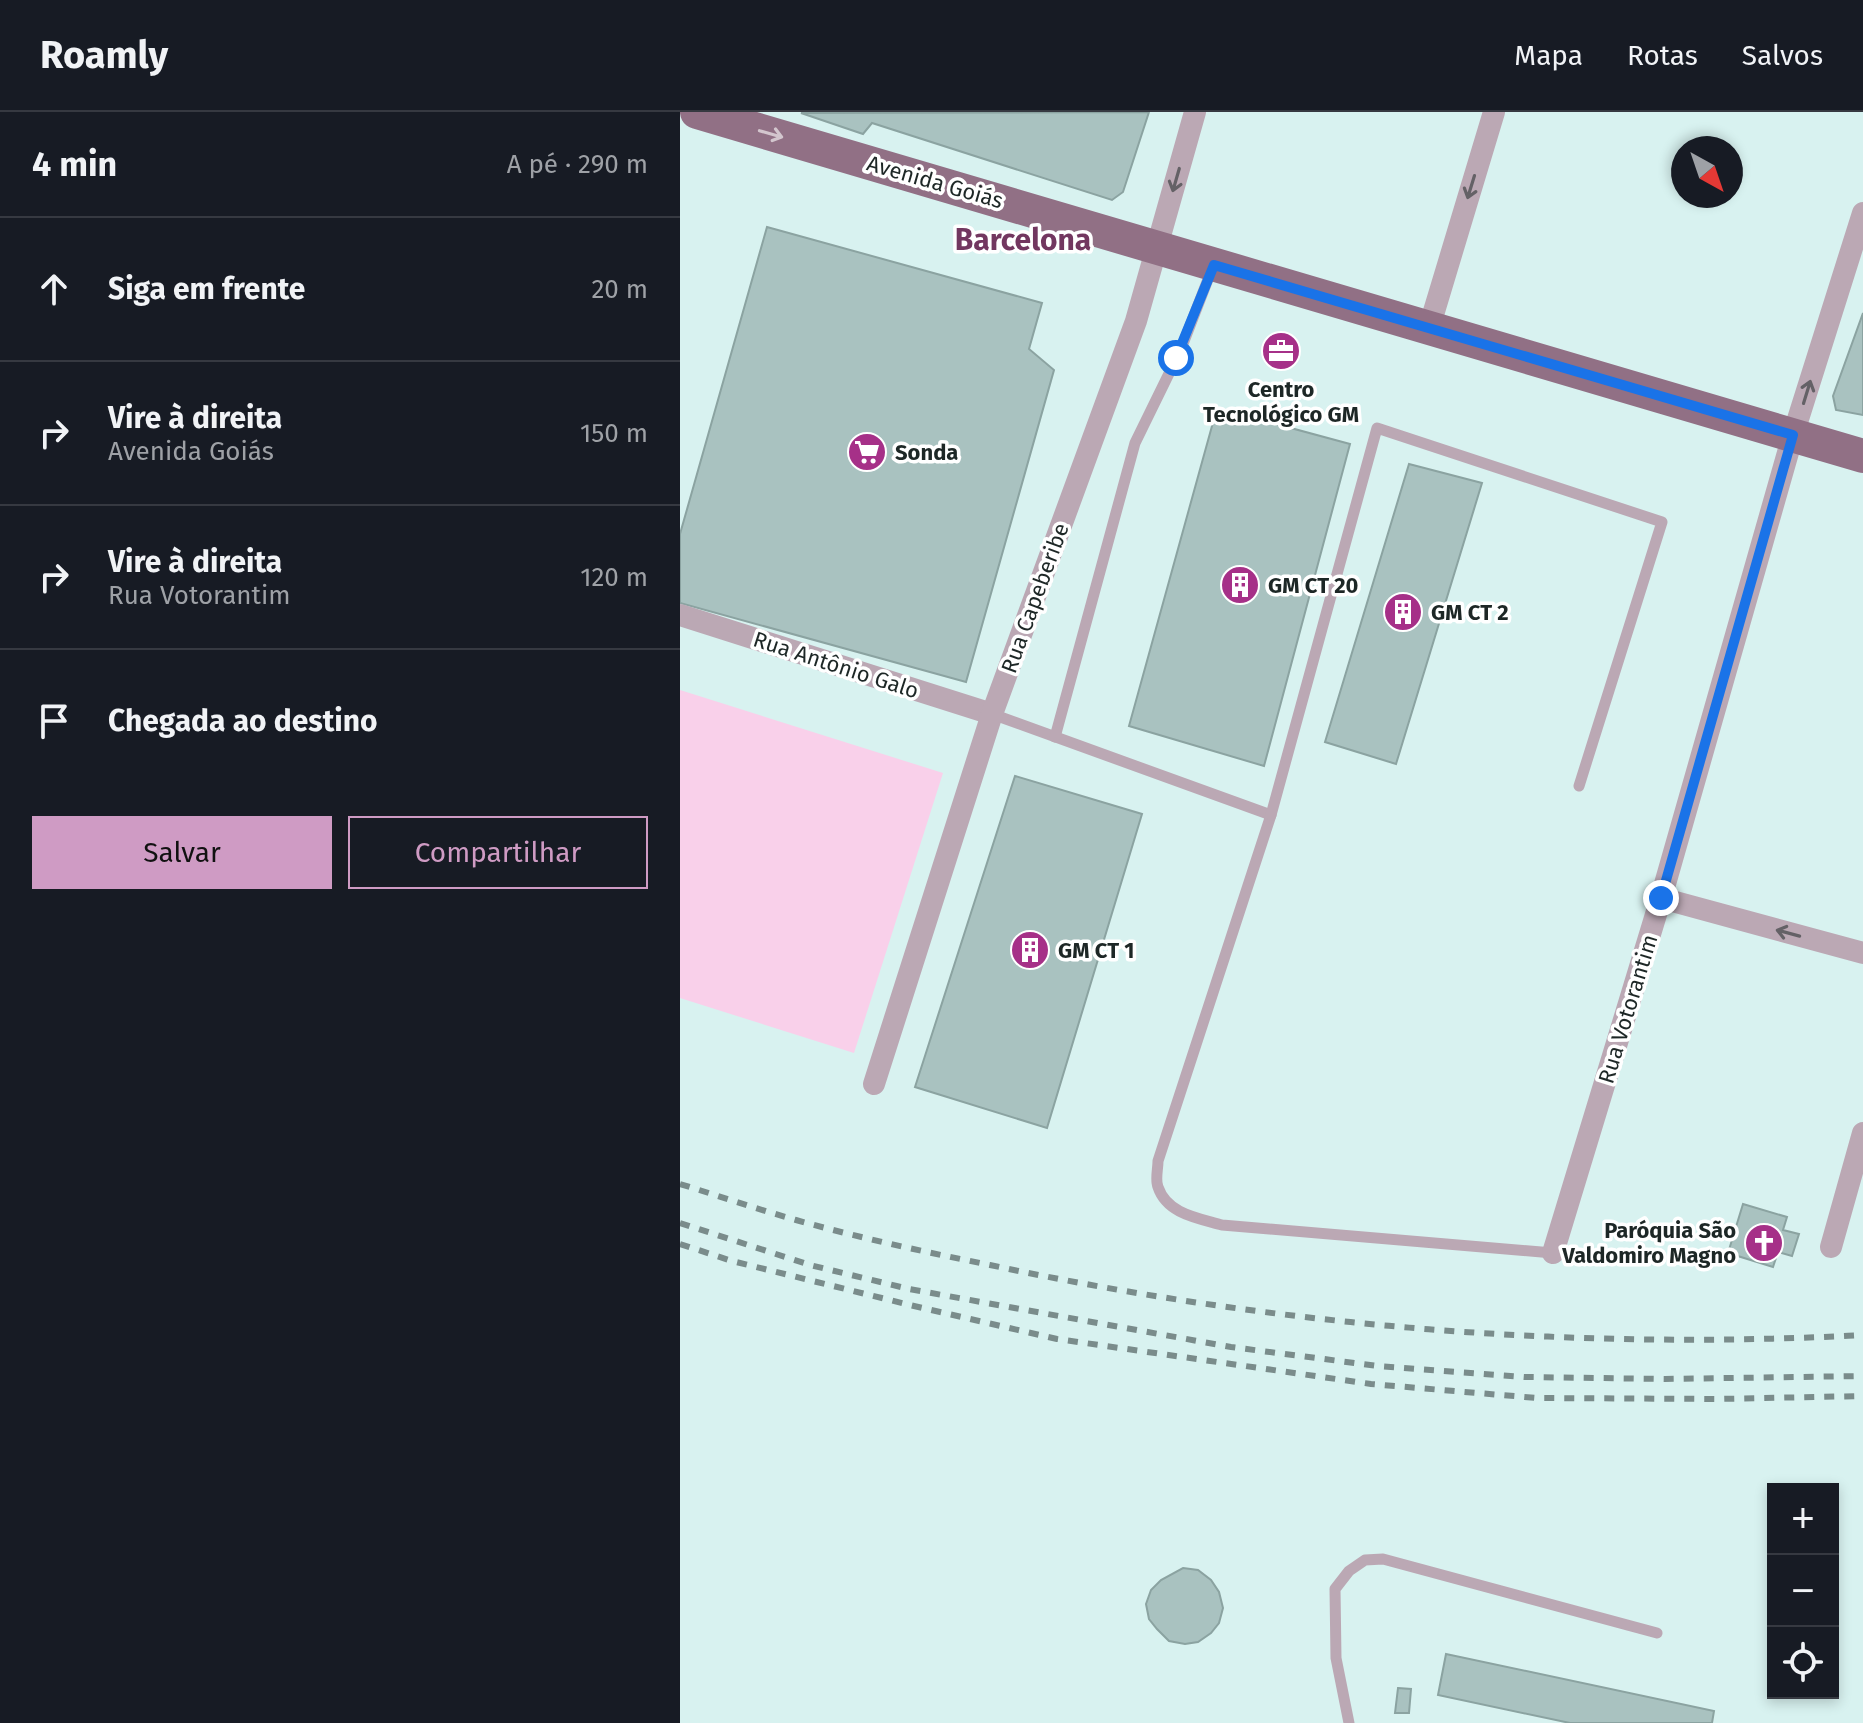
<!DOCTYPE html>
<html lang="pt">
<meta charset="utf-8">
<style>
body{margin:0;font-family:"Fira Sans",sans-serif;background:#242831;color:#f1f3f6}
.controls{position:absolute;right:24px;bottom:24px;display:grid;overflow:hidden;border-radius:0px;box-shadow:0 4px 12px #0003}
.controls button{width:72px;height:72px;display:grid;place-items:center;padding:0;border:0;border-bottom:2px solid #363941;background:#171b24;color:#f1f3f6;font:40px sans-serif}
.compass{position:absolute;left:991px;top:24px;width:72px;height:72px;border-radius:50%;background:#171b24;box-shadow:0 4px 12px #0003;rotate:140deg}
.stop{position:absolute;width:24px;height:24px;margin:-18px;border:6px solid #1a73e8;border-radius:50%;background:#fff}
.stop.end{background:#1a73e8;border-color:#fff;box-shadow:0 2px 8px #0008}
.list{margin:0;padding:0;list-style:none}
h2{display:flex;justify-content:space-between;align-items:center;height:104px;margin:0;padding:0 32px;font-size:34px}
h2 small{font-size:26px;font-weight:400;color:#9ea1a6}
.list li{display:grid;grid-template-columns:52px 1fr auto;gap:24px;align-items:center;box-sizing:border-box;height:144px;padding:0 32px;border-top:2px solid #363941}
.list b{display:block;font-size:30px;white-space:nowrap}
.list p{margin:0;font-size:26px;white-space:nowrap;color:#9ea1a6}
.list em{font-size:26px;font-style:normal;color:#9ea1a6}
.actions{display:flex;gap:16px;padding:24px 32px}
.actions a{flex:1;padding:18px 0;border:2px solid #cf9bc4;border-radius:0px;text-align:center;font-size:28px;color:#cf9bc4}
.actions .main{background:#cf9bc4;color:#111}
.icon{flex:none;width:44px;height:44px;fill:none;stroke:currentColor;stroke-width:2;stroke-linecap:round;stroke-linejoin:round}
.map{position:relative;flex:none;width:1183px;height:1611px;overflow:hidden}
header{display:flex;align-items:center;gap:48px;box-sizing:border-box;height:112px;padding:0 40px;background:#171b24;border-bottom:2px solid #363941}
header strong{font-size:38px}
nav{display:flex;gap:44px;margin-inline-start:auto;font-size:28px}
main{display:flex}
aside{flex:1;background:#171b24}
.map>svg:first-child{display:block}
.green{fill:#f9d0ea}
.building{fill:#a9c2c0;stroke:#8ba3a1;stroke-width:2}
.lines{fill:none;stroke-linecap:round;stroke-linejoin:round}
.lane{stroke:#bba8b4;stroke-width:11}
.street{stroke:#bba8b4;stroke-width:22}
.primary{stroke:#917085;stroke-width:34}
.rail{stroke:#7a8c8b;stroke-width:6;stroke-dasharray:10 10;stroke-linecap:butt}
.oneway{stroke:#d3c6ce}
.oneway2{stroke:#646166}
.route{stroke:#1a73e8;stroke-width:10}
.labels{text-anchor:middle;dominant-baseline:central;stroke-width:7;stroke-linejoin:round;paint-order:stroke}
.street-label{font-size:22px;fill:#1d2726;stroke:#fff}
.poi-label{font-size:22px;font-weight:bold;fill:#1d2726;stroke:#fff;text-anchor:start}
.district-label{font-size:30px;font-weight:bold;fill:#723760;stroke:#fff}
</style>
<header>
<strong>Roamly</strong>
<nav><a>Mapa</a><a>Rotas</a><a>Salvos</a></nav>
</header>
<main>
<aside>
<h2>4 min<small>A pé · 290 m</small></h2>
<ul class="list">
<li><svg class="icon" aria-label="ahead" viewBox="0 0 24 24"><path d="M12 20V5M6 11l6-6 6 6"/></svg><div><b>Siga em frente</b></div><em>20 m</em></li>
<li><svg class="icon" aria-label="right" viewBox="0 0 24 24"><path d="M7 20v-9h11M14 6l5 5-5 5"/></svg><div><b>Vire à direita</b><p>Avenida Goiás</p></div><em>150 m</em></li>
<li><svg class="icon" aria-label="right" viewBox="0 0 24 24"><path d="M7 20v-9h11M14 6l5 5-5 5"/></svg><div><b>Vire à direita</b><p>Rua Votorantim</p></div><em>120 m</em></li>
<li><svg class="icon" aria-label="arrive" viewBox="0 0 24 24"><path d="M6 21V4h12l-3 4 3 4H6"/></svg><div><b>Chegada ao destino</b></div></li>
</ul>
<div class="actions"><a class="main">Salvar</a><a>Compartilhar</a></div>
</aside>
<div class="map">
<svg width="1183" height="1611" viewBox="0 0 1183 1611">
<rect width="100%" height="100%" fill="#d8f2f0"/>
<!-- green -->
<path class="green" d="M0 578 263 661 174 941 0 886Z"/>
<!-- building -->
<g class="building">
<path d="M469 0 443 80 432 88 192 11 183 22 121 1Z"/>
<path d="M87 115 362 191 349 237 374 258 286 570 0 491V422Z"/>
<path d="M1183 201V303L1156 298 1153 284Z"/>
<path d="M537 296 670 332 584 654 449 614Z"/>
<path d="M729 352 802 371 716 652 645 630Z"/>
<path d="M335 664 462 702 367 1016 235 975Z"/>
<path d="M1063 1092 1107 1105 1103 1118 1119 1122 1112 1144 1098 1140 1093 1155 1048 1141Z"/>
<path d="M503 1456 518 1458 531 1468 539 1480 543 1496 539 1511 531 1521 518 1530 505 1532 489 1529 477 1517 469 1507 466 1492 471 1478 481 1468Z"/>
<path d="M766 1542 1034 1599 1032 1611H890L758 1583Z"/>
<path d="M718 1576 731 1577 729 1601H715Z"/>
</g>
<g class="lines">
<!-- lane -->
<g class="lane">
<path d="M312 602 591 703 478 1049C478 1057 475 1068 478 1075 487 1102 518 1106 542 1113L873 1141"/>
<path d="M375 625 455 331 501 237 532 157"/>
<path d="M591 703 697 316 982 410 899 674"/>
<path d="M669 1611 656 1546 655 1477 669 1459 685 1448 703 1447 977 1521"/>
</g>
<!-- street -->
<g class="street">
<path d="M749 216 814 0"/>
<path d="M0 503 312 602"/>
<path d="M981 786 1183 841"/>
<path d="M194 972 312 602 456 209 515 0"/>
<path d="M1151 1135 1183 1021"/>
<path d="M873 1141 981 786 1113 323 1183 101"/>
</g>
<!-- primary -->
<path class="primary" d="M17 0 1183 344"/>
<!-- rail -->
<g class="rail">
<path d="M0 1072C39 1084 77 1097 116 1108 180 1126 245 1140 310 1153 596 1214 891 1239 1183 1223"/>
<path d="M0 1111 130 1153 229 1177 551 1235 698 1254 845 1265 985 1267 1183 1264"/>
<path d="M0 1132 52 1149 234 1194 377 1227 691 1272 857 1286 1037 1287 1183 1284"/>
</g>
</g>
<!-- one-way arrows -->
<defs><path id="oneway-shaft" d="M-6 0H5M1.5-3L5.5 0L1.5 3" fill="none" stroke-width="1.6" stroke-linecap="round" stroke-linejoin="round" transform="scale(2)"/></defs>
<use class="oneway" href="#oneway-shaft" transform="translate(91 22) rotate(16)"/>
<g class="oneway2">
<use href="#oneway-shaft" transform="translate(496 68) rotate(106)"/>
<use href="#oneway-shaft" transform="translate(791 75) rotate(107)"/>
<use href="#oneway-shaft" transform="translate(1127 280) rotate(-73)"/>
<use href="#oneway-shaft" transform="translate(1108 821) rotate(-165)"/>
</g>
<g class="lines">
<!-- route -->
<path class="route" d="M496 246 534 153 1113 323 981 786"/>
</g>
<!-- icons -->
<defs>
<symbol id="office-disc" viewBox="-11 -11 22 22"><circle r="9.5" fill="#a63088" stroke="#fff"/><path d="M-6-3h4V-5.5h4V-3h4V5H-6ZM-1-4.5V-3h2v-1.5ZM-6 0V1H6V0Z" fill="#fff"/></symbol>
<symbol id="supermarket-disc" viewBox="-11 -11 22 22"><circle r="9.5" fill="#a63088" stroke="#fff"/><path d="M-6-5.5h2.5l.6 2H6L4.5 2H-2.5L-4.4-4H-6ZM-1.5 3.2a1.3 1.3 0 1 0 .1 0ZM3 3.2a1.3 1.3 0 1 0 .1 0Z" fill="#fff"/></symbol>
<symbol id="building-disc" viewBox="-11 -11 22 22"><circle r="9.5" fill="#a63088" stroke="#fff"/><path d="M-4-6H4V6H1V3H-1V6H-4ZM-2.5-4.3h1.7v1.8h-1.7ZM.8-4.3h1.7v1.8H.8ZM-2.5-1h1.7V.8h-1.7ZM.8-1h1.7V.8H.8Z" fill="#fff"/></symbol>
<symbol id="church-disc" viewBox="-11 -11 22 22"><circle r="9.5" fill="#a63088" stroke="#fff"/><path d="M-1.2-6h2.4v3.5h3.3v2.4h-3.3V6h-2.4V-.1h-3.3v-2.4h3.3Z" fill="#fff"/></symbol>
</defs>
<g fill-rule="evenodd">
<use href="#office-disc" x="579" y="217" width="44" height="44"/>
<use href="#supermarket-disc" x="165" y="318" width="44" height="44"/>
<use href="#building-disc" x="538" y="451" width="44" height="44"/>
<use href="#building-disc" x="701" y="478" width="44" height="44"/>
<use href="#building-disc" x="328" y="816" width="44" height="44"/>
<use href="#church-disc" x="1062" y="1109" width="44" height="44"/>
</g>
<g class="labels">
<!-- street labels -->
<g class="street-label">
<text transform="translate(255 70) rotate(16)">Avenida Goiás</text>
<text transform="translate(355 486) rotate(-70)">Rua Capeberibe</text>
<text transform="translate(156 553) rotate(18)">Rua Antônio Galo</text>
<text transform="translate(948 897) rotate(-73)">Rua Votorantim</text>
</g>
<!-- poi labels -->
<g class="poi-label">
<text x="601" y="277" text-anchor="middle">Centro<tspan x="601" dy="25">Tecnológico GM</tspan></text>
<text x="215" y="340">Sonda</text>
<text x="588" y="473">GM CT 20</text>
<text x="751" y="500">GM CT 2</text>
<text x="378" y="838">GM CT 1</text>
<text x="1056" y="1118" text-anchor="end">Paróquia São<tspan x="1056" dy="25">Valdomiro Magno</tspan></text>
</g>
<!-- district labels -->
<g class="district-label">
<text x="343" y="128">Barcelona</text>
</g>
</g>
</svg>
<div class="controls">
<button>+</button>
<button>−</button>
<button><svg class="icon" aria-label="locate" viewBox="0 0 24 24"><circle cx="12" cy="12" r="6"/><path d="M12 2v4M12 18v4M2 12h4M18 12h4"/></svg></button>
</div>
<svg class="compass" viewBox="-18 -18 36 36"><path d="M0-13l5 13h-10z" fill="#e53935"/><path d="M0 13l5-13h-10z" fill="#9ea1a6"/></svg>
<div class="stop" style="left:496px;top:246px"></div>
<div class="stop end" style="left:981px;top:786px"></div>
</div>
</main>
